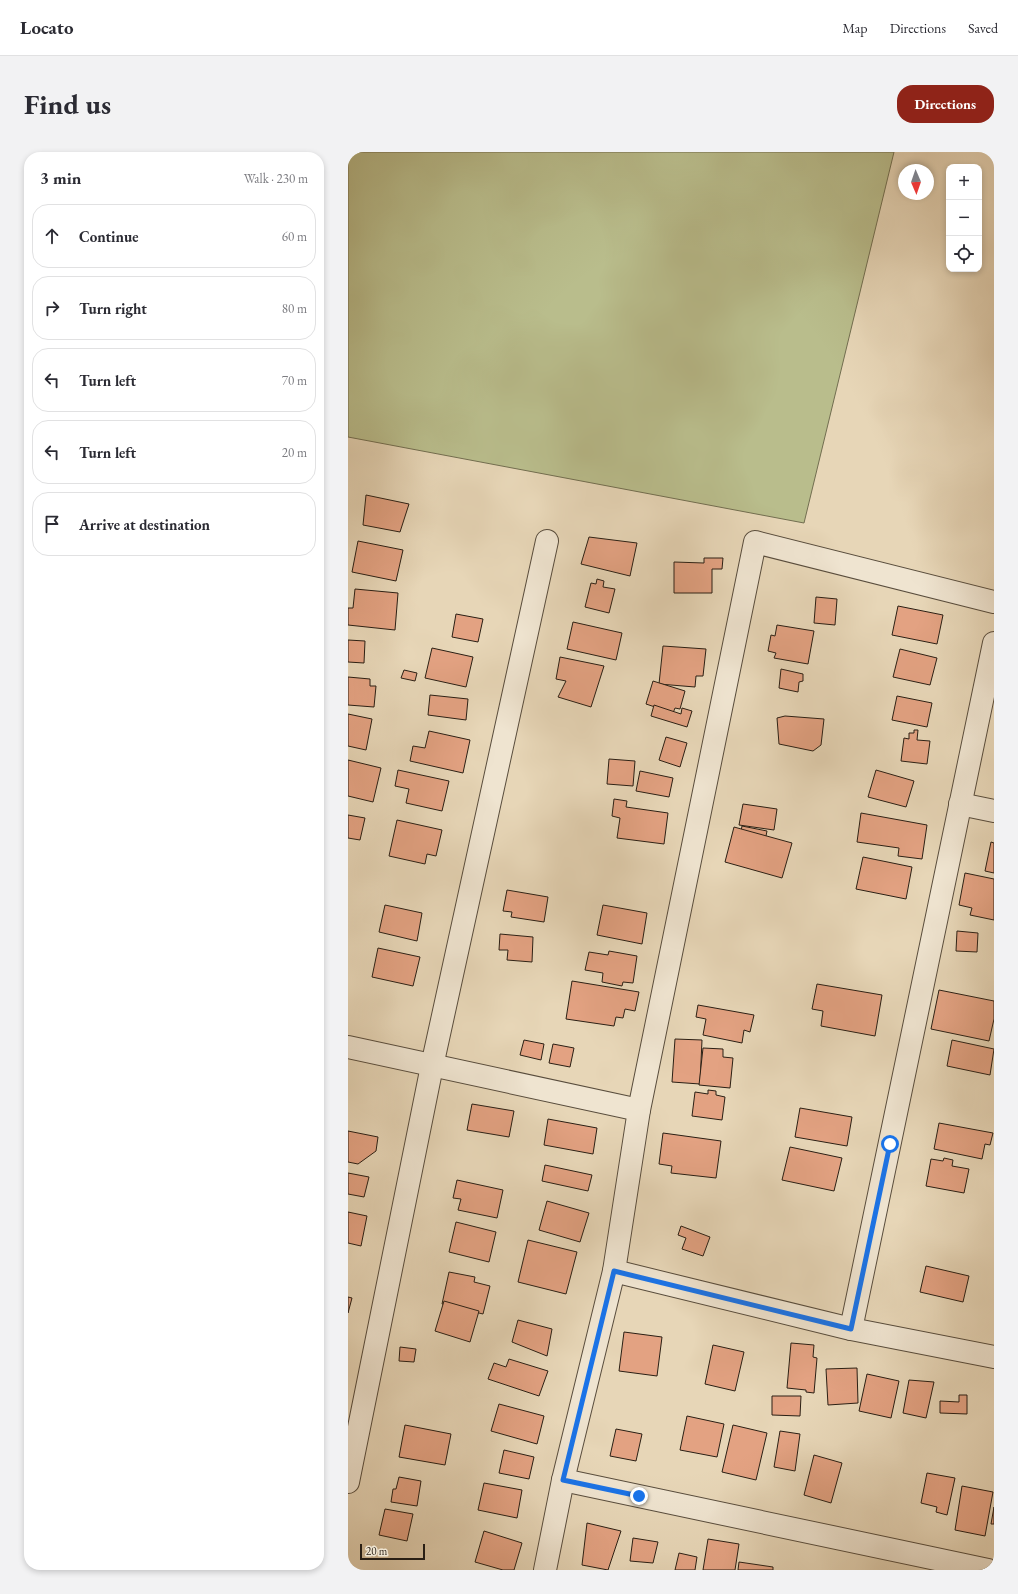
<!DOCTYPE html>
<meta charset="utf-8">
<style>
body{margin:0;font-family:"EB Garamond",serif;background:#f2f2f3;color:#2b2b33}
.controls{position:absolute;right:12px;top:12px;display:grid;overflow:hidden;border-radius:8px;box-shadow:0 2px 6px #0003}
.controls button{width:36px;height:36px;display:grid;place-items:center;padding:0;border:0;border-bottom:1px solid #e1e1e2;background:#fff;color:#2b2b33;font:20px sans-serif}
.compass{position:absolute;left:550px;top:12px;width:36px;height:36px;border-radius:50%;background:#fff;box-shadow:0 2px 6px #0003;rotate:178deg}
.scale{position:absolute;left:12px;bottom:10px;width:65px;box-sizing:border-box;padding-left:4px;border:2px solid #2a1f14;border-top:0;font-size:11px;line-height:14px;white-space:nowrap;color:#2a1f14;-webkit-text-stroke:3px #efe4d0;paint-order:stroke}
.stop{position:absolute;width:12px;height:12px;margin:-9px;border:3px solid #1a73e8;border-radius:50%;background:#fff}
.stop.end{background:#1a73e8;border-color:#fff;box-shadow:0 1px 4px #0008}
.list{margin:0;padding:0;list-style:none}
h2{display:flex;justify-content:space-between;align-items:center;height:52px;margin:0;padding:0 16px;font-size:17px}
h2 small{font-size:13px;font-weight:400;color:#7c7c81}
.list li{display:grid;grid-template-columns:26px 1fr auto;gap:12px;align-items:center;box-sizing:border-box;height:64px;margin:0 8px 8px;padding:0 8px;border:1px solid #e1e1e2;border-radius:16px}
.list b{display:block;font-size:15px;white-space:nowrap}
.list em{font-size:13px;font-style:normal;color:#7c7c81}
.icon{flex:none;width:22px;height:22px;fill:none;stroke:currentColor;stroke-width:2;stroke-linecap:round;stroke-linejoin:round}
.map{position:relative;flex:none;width:646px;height:1418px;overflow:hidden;border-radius:16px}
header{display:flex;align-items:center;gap:24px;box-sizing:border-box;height:56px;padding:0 20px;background:#fff;border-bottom:1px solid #e1e1e2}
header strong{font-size:19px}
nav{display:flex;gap:22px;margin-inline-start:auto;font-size:14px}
.intro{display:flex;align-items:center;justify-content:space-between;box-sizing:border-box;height:96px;padding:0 24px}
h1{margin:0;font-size:28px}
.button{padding:10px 18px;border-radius:16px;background:#8f2418;color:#fff;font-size:14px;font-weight:700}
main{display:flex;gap:24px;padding:0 24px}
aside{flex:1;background:#fff;border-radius:16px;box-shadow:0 2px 6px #0003}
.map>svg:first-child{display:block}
.green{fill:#b9bd8c;stroke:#726e50}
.building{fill:#e3a282;stroke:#2a1f14}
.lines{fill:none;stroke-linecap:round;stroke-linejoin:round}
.minor-casing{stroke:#594d3d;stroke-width:24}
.minor{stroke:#efe4d0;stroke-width:22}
.route{stroke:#1a73e8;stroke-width:5}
</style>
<header>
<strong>Locato</strong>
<nav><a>Map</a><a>Directions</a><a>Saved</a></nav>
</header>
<div class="intro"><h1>Find us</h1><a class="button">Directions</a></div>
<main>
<aside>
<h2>3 min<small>Walk · 230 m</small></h2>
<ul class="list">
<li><svg class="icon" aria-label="ahead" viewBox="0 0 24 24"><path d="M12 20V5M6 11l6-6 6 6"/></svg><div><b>Continue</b></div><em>60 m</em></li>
<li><svg class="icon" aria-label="right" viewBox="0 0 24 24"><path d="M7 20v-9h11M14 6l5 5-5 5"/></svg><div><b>Turn right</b></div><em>80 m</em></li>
<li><svg class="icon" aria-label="left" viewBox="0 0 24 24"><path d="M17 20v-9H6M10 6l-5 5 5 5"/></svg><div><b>Turn left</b></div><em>70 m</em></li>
<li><svg class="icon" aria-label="left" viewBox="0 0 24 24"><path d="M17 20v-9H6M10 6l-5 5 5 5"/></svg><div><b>Turn left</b></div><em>20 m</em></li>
<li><svg class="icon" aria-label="arrive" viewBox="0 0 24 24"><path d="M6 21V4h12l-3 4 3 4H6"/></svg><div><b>Arrive at destination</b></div></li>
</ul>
</aside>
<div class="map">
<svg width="646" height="1418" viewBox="0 0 646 1418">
<rect width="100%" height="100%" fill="#e7d6b7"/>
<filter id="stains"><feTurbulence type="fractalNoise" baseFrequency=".005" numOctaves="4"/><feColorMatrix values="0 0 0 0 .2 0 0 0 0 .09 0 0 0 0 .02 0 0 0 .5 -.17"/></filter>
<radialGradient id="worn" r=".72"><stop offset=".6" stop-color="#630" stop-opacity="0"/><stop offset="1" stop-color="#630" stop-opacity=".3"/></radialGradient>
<!-- green -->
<path class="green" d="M0 0H546L456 371 0 285Z"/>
<!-- building -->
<g class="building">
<path d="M18 343 61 352 52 380 15 373Z"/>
<path d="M241 385 289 391 282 424 233 412Z"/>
<path d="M10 389 55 398 48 429 4 420Z"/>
<path d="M356 406H375L374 417H364V441H326V410L356 411Z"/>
<path d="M249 427 256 429 255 435 267 437 261 461 237 455 243 431 248 432Z"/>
<path d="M7 437 50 441 47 478 0 473V456H5Z"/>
<path d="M468 445 489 447 487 473 466 471Z"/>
<path d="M550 454 595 463 589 492 544 483Z"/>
<path d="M108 462 135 467 130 490 104 485Z"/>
<path d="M225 470 274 481 268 508 219 497Z"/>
<path d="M429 473 466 479 460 512 426 506 428 501 420 499 423 483 427 484Z"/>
<path d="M0 488 17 489 16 511 0 510Z"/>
<path d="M315 494 358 497 355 524H348L347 535 311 532Z"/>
<path d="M84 496 125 505 118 535 77 526Z"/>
<path d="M552 497 589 506 582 533 545 525Z"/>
<path d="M212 505 256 514 243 555 210 545 218 529 208 527Z"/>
<path d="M433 517 455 522V529L451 530 450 540 431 536Z"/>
<path d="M56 518 69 521 67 529 53 526Z"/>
<path d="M0 525 22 527V534H28L26 555 0 553Z"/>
<path d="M305 529 337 539 332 557 327 556 325 561 298 552Z"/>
<path d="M82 543 120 547 118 568 80 563Z"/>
<path d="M549 544 584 551 579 575 544 568Z"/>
<path d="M306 553 333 562 334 556 344 559 339 575 303 564Z"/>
<path d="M0 562 24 567 18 598 0 594Z"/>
<path d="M437 564 476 567 473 593 465 599 431 592 429 566Z"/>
<path d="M566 578H570L569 588 582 589 579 612 553 609 556 586 561 587V581H566Z"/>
<path d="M81 579 122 588 115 621 62 609 65 594 77 596Z"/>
<path d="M318 585 339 591 332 615 311 608Z"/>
<path d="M261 607 287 609 285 634 259 632Z"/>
<path d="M0 608 33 616 25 650 0 644Z"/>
<path d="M50 618 101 629 94 659 58 651 61 637 47 634Z"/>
<path d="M528 618 566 629 558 655 520 645Z"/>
<path d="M292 619 325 626 321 645 288 639Z"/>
<path d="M266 647 279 649 278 655 320 661 316 692 269 686 272 666 264 664Z"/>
<path d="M395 652 429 657 426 678 391 673Z"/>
<path d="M513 661 579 673 574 707 550 704 551 696 509 690Z"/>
<path d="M0 663 17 666 12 688 0 686Z"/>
<path d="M49 668 94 678 88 704 79 702 77 712 41 704Z"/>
<path d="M394 674 419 679 417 689 392 684Z"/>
<path d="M386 675 444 691 434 726 377 710Z"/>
<path d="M643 690 646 691V721L637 719Z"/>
<path d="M515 705 564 715 558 747 508 737Z"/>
<path d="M617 721 646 727V768L622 763 624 756 611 753Z"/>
<path d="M159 738 200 745 196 770 163 765 164 760 155 759Z"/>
<path d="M37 753 74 761 69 789 31 780Z"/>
<path d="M255 753 299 761 294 792 249 783Z"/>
<path d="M609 779 630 781 629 800 608 799Z"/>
<path d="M152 782 185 785 184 810 159 808 160 798H151Z"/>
<path d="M30 796 72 805 65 834 24 825Z"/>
<path d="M261 799 289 804 285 831 275 830 274 834 254 830 255 821 237 818 241 800 260 803Z"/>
<path d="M224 829 291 840 287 859 277 857 275 866 268 865 266 874 218 867Z"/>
<path d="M469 832 534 843 527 884 473 874 475 859 464 857Z"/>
<path d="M591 838 646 849V867L641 889 583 877Z"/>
<path d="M350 853 406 863 402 880 396 878 394 891 355 883 358 867 348 865Z"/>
<path d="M327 887 354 888 352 932 324 930Z"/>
<path d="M176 888 196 892 193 908 172 903Z"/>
<path d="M604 888 646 897 642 923 599 914Z"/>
<path d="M205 892 226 896 222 915 201 911Z"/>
<path d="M355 896 375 897V905L385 906 382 936 351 933Z"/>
<path d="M360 938 368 939V943L377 945 374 968 344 964 347 940 360 942Z"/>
<path d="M124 952 166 959 161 985 119 978Z"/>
<path d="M452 956 504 965 499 994 447 985Z"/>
<path d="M200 967 249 976 245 1002 196 993Z"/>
<path d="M591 971 645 981 642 993 637 992 634 1007 586 997Z"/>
<path d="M0 979 30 985 28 999 10 1012 0 1010Z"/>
<path d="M315 981 373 989 368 1026 323 1021 324 1014 311 1012Z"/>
<path d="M442 995 494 1006 486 1039 434 1028Z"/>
<path d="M596 1006 605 1008 604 1014 621 1017 616 1041 578 1034 583 1007 595 1009Z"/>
<path d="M197 1013 244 1023 240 1039 194 1029Z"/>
<path d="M0 1021 21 1025 16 1045 0 1042Z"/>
<path d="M109 1028 155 1038 149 1066 110 1058 113 1047 105 1046Z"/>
<path d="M199 1049 241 1061 232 1090 191 1078Z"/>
<path d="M0 1060 19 1064 13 1094 0 1091Z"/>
<path d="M108 1070 148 1080 141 1110 101 1100Z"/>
<path d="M333 1074 362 1085 355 1104 334 1097 338 1086 330 1083Z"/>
<path d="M180 1088 229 1100 218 1142 170 1130Z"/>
<path d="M578 1114 621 1124 615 1150 572 1140Z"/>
<path d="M101 1120 127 1125 126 1130 142 1134 135 1162 94 1152Z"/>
<path d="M0 1145 4 1146 0 1161Z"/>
<path d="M96 1149 131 1159 122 1190 87 1179Z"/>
<path d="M170 1168 204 1177 199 1204 164 1190Z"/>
<path d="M276 1180 314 1185 309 1224 271 1219Z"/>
<path d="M443 1191 466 1193 465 1205 469 1206 466 1241 458 1240V1238L439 1236Z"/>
<path d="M365 1193 396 1200 387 1239 357 1232Z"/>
<path d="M52 1195 68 1197 66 1210 51 1209Z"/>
<path d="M161 1207 200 1219 191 1244 140 1227 146 1211 158 1215Z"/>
<path d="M509 1216 510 1251 480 1253 478 1217Z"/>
<path d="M519 1222 551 1229 543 1266 511 1259Z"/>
<path d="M561 1228 586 1230 578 1266 555 1261Z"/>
<path d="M611 1243H619V1262L592 1261V1249L611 1250Z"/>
<path d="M424 1244H453L452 1264 424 1263Z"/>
<path d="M151 1252 196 1264 189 1292 143 1279Z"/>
<path d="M339 1264 376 1272 369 1305 332 1298Z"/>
<path d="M57 1273 103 1282 97 1313 51 1305Z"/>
<path d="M385 1273 419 1281 408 1328 374 1320Z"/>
<path d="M268 1277 294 1282 288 1309 262 1304Z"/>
<path d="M432 1279 452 1282 447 1319 426 1315Z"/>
<path d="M156 1298 186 1305 181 1327 151 1321Z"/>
<path d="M466 1303 494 1311 483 1351 456 1343Z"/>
<path d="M579 1321 607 1326 599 1363 588 1360 589 1355 573 1351Z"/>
<path d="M51 1325 73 1329 69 1354 43 1350 45 1337H48Z"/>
<path d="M136 1331 174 1338 169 1366 130 1358Z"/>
<path d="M614 1334 645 1340 637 1384 607 1378Z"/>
<path d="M646 1355V1372H643Z"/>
<path d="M37 1357 65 1362 59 1389 31 1383Z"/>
<path d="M239 1371 273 1379 260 1418 234 1413Z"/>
<path d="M136 1379 174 1391 166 1418H155L127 1410Z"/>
<path d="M285 1386 310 1390 305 1411 282 1409Z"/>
<path d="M360 1387 391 1392 387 1418H355Z"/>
<path d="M331 1401 349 1405 347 1418H327Z"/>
<path d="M391 1410 425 1415V1418H390Z"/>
</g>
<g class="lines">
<defs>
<g id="minor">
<path d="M612 652 646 659"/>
<path d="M0 895 291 958"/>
<path d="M266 1119 503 1177 646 1205"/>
<path d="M503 1177 646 491"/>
<path d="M215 1328 640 1418"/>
<path d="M0 1330 84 914 199 389"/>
<path d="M197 1418 215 1328 266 1119 291 958 407 390 646 450"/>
</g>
</defs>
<!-- minor casing -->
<use href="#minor" class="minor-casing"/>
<!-- minor -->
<use href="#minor" class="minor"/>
</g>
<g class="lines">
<!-- route -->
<path class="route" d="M291 1344 215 1328 266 1119 503 1177 542 992"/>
</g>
<rect width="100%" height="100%" filter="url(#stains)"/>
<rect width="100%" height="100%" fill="url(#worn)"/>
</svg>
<div class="controls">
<button>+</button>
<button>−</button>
<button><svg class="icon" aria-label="locate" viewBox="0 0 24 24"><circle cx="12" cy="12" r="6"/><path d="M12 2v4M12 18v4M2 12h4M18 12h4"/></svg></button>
</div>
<svg class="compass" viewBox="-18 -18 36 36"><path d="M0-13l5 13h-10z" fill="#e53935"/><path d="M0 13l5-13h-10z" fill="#7c7c81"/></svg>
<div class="scale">20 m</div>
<div class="stop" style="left:542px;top:992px"></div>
<div class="stop end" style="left:291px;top:1344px"></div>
</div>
</main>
